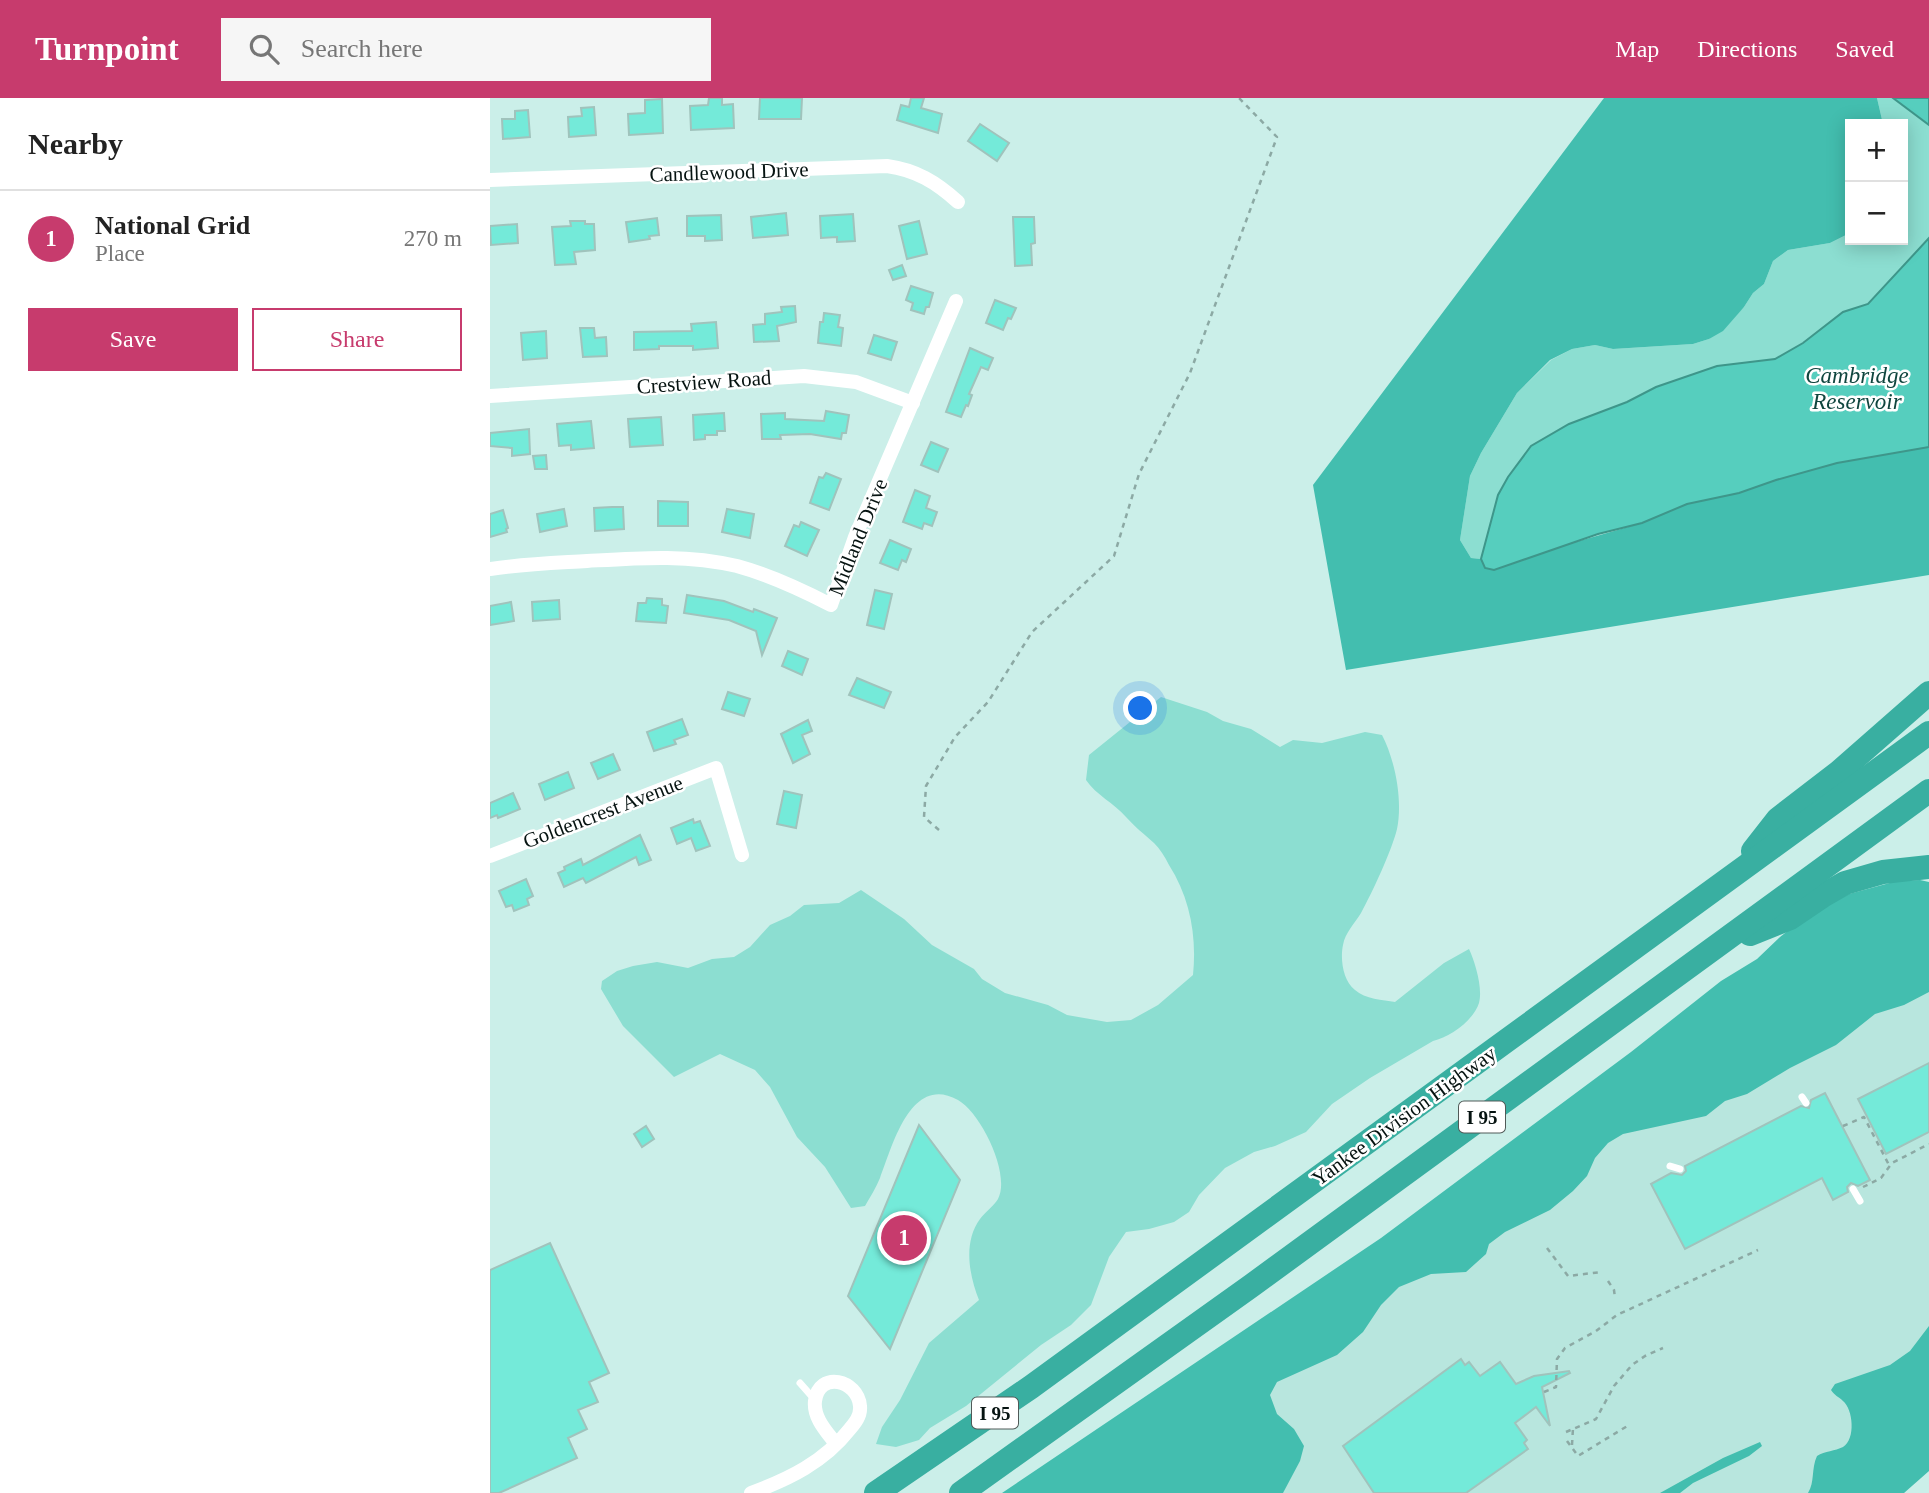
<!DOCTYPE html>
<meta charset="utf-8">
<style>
body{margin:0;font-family:Georgia,serif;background:#f6f6f6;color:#222}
.controls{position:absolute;right:21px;top:21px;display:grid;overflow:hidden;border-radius:0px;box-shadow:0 4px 18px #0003}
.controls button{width:63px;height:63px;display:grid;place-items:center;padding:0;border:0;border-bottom:2px solid #e0e0e0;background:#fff;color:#222;font:35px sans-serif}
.you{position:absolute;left:651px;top:611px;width:24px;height:24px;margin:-18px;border:5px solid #fff;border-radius:50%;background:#1a73e8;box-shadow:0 0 0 10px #1a73e833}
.badge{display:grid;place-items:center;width:46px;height:46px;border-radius:50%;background:#c73b6d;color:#fff;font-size:23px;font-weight:700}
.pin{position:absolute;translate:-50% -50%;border:4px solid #fff;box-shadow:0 2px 7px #0006}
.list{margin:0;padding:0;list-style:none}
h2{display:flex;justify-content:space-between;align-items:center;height:91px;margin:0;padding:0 28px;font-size:30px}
h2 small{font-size:23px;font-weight:400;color:#767676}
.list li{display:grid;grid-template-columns:46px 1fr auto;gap:21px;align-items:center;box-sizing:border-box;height:98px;padding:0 28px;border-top:2px solid #e0e0e0}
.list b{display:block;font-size:26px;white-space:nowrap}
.list p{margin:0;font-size:23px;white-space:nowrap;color:#767676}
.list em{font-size:23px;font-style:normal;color:#767676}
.actions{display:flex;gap:14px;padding:21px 28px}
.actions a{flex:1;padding:16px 0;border:2px solid #c73b6d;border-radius:0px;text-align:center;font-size:24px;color:#c73b6d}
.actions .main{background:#c73b6d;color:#fff}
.icon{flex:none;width:38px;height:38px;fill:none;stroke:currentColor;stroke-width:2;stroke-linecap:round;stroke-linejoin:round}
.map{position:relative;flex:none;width:1439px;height:1395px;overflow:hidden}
header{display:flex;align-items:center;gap:42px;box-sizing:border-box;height:98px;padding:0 35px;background:#c73b6d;color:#fff}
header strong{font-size:33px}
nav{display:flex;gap:38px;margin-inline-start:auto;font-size:24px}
.search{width:490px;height:63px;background:#f6f6f6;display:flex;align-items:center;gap:18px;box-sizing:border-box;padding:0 24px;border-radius:0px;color:#767676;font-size:26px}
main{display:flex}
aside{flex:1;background:#fff}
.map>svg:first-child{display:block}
.built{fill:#b8e6de}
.green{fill:#8cded1}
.forest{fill:#43beaf}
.water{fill:#56cebe;stroke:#3e968a;stroke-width:2}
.building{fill:#74ead9;stroke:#a0c3bc;stroke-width:2}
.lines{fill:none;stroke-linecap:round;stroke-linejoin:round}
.path{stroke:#8ca9a4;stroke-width:2.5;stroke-dasharray:5 5;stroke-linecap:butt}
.service{stroke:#fff;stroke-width:7}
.minor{stroke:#fff;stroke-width:14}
.motorway{stroke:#39afa1;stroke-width:24}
.labels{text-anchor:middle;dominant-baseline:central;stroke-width:5;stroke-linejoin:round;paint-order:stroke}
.shield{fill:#fff;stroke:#515a58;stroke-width:2}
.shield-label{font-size:19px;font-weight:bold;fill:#061311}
.street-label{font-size:21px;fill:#061311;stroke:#fff}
.water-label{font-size:23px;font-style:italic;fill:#10463f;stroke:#fff}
</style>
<header>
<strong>Turnpoint</strong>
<div class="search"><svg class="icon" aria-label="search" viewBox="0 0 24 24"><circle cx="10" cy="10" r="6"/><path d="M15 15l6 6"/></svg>Search here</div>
<nav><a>Map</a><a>Directions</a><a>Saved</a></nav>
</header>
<main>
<aside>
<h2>Nearby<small></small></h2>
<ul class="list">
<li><span class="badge">1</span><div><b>National Grid</b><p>Place</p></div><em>270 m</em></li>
</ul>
<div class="actions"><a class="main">Save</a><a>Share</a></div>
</aside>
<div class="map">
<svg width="1439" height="1395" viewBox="0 0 1439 1395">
<rect width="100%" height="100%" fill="#cbefe9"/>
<!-- built -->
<path class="built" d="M1405 810 1439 818V1328L1389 1395H632Z"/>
<!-- green -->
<g class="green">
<path d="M1387 0H1403L1439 27V140L1378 207 1353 214 1313 245 1285 261 1227 268 1166 289 1137 304 1079 326 1028 367 1018 379 1008 397 991 461 981 460 970 442 980 378 991 355 1027 295 1061 262 1082 251 1105 247 1123 251 1203 246 1219 241 1254 209 1263 195 1274 186 1283 163 1298 152 1340 145 1360 135V142H1413V26H1393Z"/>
<path d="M671 599 717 614 733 623 761 631 790 649 803 642 832 645 875 634 892 637C905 662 913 702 907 731 902 752 882 795 871 815 865 825 855 835 853 847 850 861 853 883 865 892 875 901 893 902 905 904L954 865 979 851C985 864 993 890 989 905 983 923 960 939 943 943L880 980 842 1006 816 1034 785 1048 764 1054 735 1070 709 1097 699 1114 684 1124 659 1131 636 1134 619 1159 601 1207 581 1227 551 1247 476 1308 440 1330 429 1342 406 1349 386 1346 392 1329 410 1302 439 1245 489 1202C479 1177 473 1144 490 1121 495 1114 504 1108 508 1101 521 1076 491 1015 468 1002 420 975 402 1050 390 1080 386 1090 380 1099 375 1108L361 1110 335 1069 307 1039 280 989 265 972 230 956 184 979 133 928 111 891 112 883 127 873 143 868 167 864 198 870 222 861 244 859 260 849 280 827 300 818 314 807 349 805 371 792 414 821 442 847 484 871 492 881 515 895 558 907 577 917 617 924 641 922 668 907 703 877C707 838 700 800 679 767 675 759 670 751 664 745 653 735 646 730 636 719 624 705 606 697 596 682L599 657Z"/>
</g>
<!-- forest -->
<g class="forest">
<path d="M1114 0H1387L1393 26H1360V135L1340 145 1298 152 1283 163 1274 186 1263 195 1254 209 1233 233 1219 241 1203 246 1123 251 1105 247 1082 251 1060 262 1027 295 991 355 980 378 970 442 981 460 991 461 995 470 1152 425 1197 406 1249 395 1286 382 1347 365 1439 349V477L856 572 823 387Z"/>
<path d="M1430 782 1439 784V894L1414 907 1385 916 1346 947 1300 970 1257 996 1235 1003 1216 1018 1133 1036 1118 1045 1105 1060 1097 1078 1083 1093 1060 1112 1015 1134 999 1146 996 1156 976 1174 941 1176 909 1189 891 1207 873 1234 847 1257 787 1284 780 1297 787 1316 804 1331 814 1348 810 1363 793 1395H512L891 1140 1141 954 1231 883 1267 861 1290 839 1314 820 1359 796 1407 783Z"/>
<path d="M1439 1228V1373L1414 1395H1318C1325 1384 1321 1371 1327 1358 1335 1353 1345 1353 1353 1349 1366 1341 1363 1311 1353 1303 1348 1298 1345 1298 1341 1292L1345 1286 1400 1267 1420 1253Z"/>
<path d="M1270 1344 1272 1348 1259 1358 1203 1385 1190 1395H1170L1233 1360Z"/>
</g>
<!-- water -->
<g class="water">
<path d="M1403 0H1439V27Z"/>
<path d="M1439 140V349L1347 365 1286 382 1249 395 1197 406 1152 425 1108 436 1004 472 995 470 991 461 1008 397 1018 379 1041 348 1079 326 1137 304 1166 289 1227 268 1285 261 1313 245 1353 214 1378 206Z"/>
</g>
<!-- building -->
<g class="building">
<path d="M219 0H232V7L243 6 244 30 201 32 200 8 218 7Z"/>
<path d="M270 0H312L311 21H269Z"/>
<path d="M421 0H434L431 10 452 16 448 35 407 22 411 7 419 9Z"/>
<path d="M172 1 173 35 139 37 138 16 155 15V2Z"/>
<path d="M104 9 106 37 79 39 78 19 92 18 91 10Z"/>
<path d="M38 12 40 39 13 41 12 21H25V13Z"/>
<path d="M490 26 519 45 507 63 478 43Z"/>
<path d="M296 115 298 137 263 140 261 119Z"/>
<path d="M363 116 365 143 347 144V139L331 140 330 118Z"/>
<path d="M231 117 232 142 215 143V138H197V118Z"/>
<path d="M523 119H544L545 145 541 146 542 167 525 168Z"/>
<path d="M167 120 169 137 159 138 160 141 139 144 136 124Z"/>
<path d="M80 123H95V126H104L105 152 84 154 86 166 65 167 62 129 81 128Z"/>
<path d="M429 123 437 156 417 161 409 128Z"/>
<path d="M27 126 28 145 1 147 0 128Z"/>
<path d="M412 167 416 178 403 182 399 172Z"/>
<path d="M421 188 443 195 439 209H436L434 216 421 212 423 205 416 202Z"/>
<path d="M505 202 526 210 521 221 518 220 513 232 496 225Z"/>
<path d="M305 208 306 224 287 228 289 243 264 244 263 227 275 226V216L292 214 291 209Z"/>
<path d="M334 215 350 217 348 229 353 230 351 248 328 245 330 224H333Z"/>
<path d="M226 224 228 250 203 252V248H169V251L144 252V234L202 233 201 226Z"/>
<path d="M90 230H104L105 240 116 239 117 258 93 259Z"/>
<path d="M56 233 57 260 33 262 31 235Z"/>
<path d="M384 237 407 244 401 262 378 255Z"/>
<path d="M480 250 503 260 498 272 491 269 479 296 482 297 478 308 476 307 471 319 456 314Z"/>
<path d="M336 313 359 317 356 335H352L351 341 320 336 290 337 291 341H272L271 316 295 315V321L334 323Z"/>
<path d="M234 315 235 333H227V337H215V341L204 342 203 317Z"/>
<path d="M171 319 173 347 140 349 138 321Z"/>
<path d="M101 323 104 350 81 352V347L69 348 67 326Z"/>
<path d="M39 331 40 356 22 358V350L0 348V335Z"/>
<path d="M441 344 458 351 448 374 431 367Z"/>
<path d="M56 357 57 371H45L43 358Z"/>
<path d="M336 375 351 381 339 412 320 405 329 379 333 380Z"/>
<path d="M425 392 440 398 436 410 447 414 442 428 434 425 432 431 413 424Z"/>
<path d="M168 403 198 404V428H168Z"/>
<path d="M122 409H133L134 431 105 433 104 410Z"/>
<path d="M74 411 77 428 50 434 47 416Z"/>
<path d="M237 411 264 416 260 440 232 434Z"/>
<path d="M13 412 18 430 16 431 17 434 0 439V416Z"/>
<path d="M311 424 329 432 317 458 295 448 304 427 309 429Z"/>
<path d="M400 442 421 451 416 464 412 462 408 472 390 465Z"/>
<path d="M385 492 402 496 394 531 377 527Z"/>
<path d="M197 497 234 503 263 514 264 511 287 520 272 557 266 533 239 522 194 515Z"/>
<path d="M157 500 172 501V507L178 508 176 525 146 523 148 505H156Z"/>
<path d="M69 502 70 521 43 523 42 504Z"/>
<path d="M21 504 24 523 0 527V508Z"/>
<path d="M298 553 318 561 312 577 292 568Z"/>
<path d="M367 580 401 594 394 610 359 597Z"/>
<path d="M238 594 260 601 254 618 232 611Z"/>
<path d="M192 621 198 637 184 642 186 646 164 653 157 634Z"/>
<path d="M318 622 322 633 312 637 320 656 303 665 291 636Z"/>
<path d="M123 656 130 672 108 681 101 665Z"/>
<path d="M78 674 84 690 55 702 49 686Z"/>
<path d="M294 693 312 697 306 730 287 726Z"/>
<path d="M23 695 30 711 8 720 7 717 0 720V705Z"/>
<path d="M203 721 204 725 210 723 220 748 206 753 201 740 187 746 181 730Z"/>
<path d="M150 737 161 762 149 767 146 759 96 785 93 780 74 789 68 775 75 772 74 769 91 761 93 767Z"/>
<path d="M36 781 43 798 37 801 39 807 24 813 22 807 16 809 9 793Z"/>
<path d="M1439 965V1034L1396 1056 1368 1001Z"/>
<path d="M1335 995 1380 1082 1368 1088 1361 1085 1357 1089 1358 1094 1343 1102 1332 1080 1195 1151 1161 1086 1181 1075 1192 1077 1196 1073 1195 1068 1311 1008 1319 1010 1321 1002Z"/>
<path d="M429 1027 470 1082 400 1251 358 1198Z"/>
<path d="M156 1028 164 1041 152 1049 144 1036Z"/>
<path d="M60 1145 119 1275 99 1284 108 1304 88 1312 97 1331 78 1340 87 1360 9 1395H0V1172Z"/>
<path d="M971 1261 975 1267 979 1264 990 1278 1010 1264 1026 1286 1044 1278 1079 1273 1080 1275 1052 1289 1060 1328 1046 1309 1025 1325 1037 1342 1034 1345 1038 1351 976 1395H884L853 1348Z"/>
</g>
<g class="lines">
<!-- path -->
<g class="path">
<path d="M449 732 434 719 436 688 465 639 498 604 542 534 624 458 649 376 700 275 787 39 749 0"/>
<path d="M1353 1028 1374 1019 1399 1067"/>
<path d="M1373 1089 1391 1080 1402 1065 1439 1046"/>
<path d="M1057 1150 1078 1178 1111 1174"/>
<path d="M1118 1183 1124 1192 1125 1200"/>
<path d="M1054 1294 1066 1289 1067 1261 1075 1250 1106 1233 1127 1217 1268 1152"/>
<path d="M1076 1334 1106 1321 1124 1288 1142 1267 1155 1258 1173 1250"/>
<path d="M1077 1343 1088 1358 1139 1327"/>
<path d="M1082 1347 1083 1330"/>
</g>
<!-- service -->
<g class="service">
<path d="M1312 999 1316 1005"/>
<path d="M1180 1068 1190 1071"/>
<path d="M1363 1091 1370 1103"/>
<path d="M310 1285 325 1302"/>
</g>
<!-- minor -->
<g class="minor">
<path d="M0 82 397 68C426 72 446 84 468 104"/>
<path d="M0 298 314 278 366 284 423 305"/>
<path d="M0 471C32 466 64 465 97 463 148 460 196 456 247 468 280 477 310 491 341 507L365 439 466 203"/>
<path d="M0 758 226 670 252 757"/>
<path d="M261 1395C299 1381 334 1364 359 1332 365 1325 371 1318 370 1308 368 1282 329 1272 325 1303 323 1320 337 1334 346 1346"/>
</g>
<!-- motorway -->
<g class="motorway">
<path d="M1263 753 1288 721 1349 674 1439 595"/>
<path d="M1260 836 1300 820 1334 797 1355 785 1393 774 1439 769"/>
<path d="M386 1395 541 1289 1439 635"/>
<path d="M471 1395 761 1188 1439 693"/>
</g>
</g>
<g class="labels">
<!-- shield labels -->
<g class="shield">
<rect x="969" y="1003.5" width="46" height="31" rx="5"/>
<rect x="482" y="1299.5" width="46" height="31" rx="5"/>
</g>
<g class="shield-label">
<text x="992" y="1019">I 95</text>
<text x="505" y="1315">I 95</text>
</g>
<!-- street labels -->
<g class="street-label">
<text transform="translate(239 74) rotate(-2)">Candlewood Drive</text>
<text transform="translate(214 284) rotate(-4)">Crestview Road</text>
<text transform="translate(368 439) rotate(-68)">Midland Drive</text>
<text transform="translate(113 714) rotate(-21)">Goldencrest Avenue</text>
<text transform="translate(914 1018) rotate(-36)">Yankee Division Highway</text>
</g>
<!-- water labels -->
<g class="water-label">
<text x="1367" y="277">Cambridge<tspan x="1367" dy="26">Reservoir</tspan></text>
</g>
</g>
</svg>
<div class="controls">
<button>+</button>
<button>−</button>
</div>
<div class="you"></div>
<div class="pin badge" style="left:414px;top:1140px">1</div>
</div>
</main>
